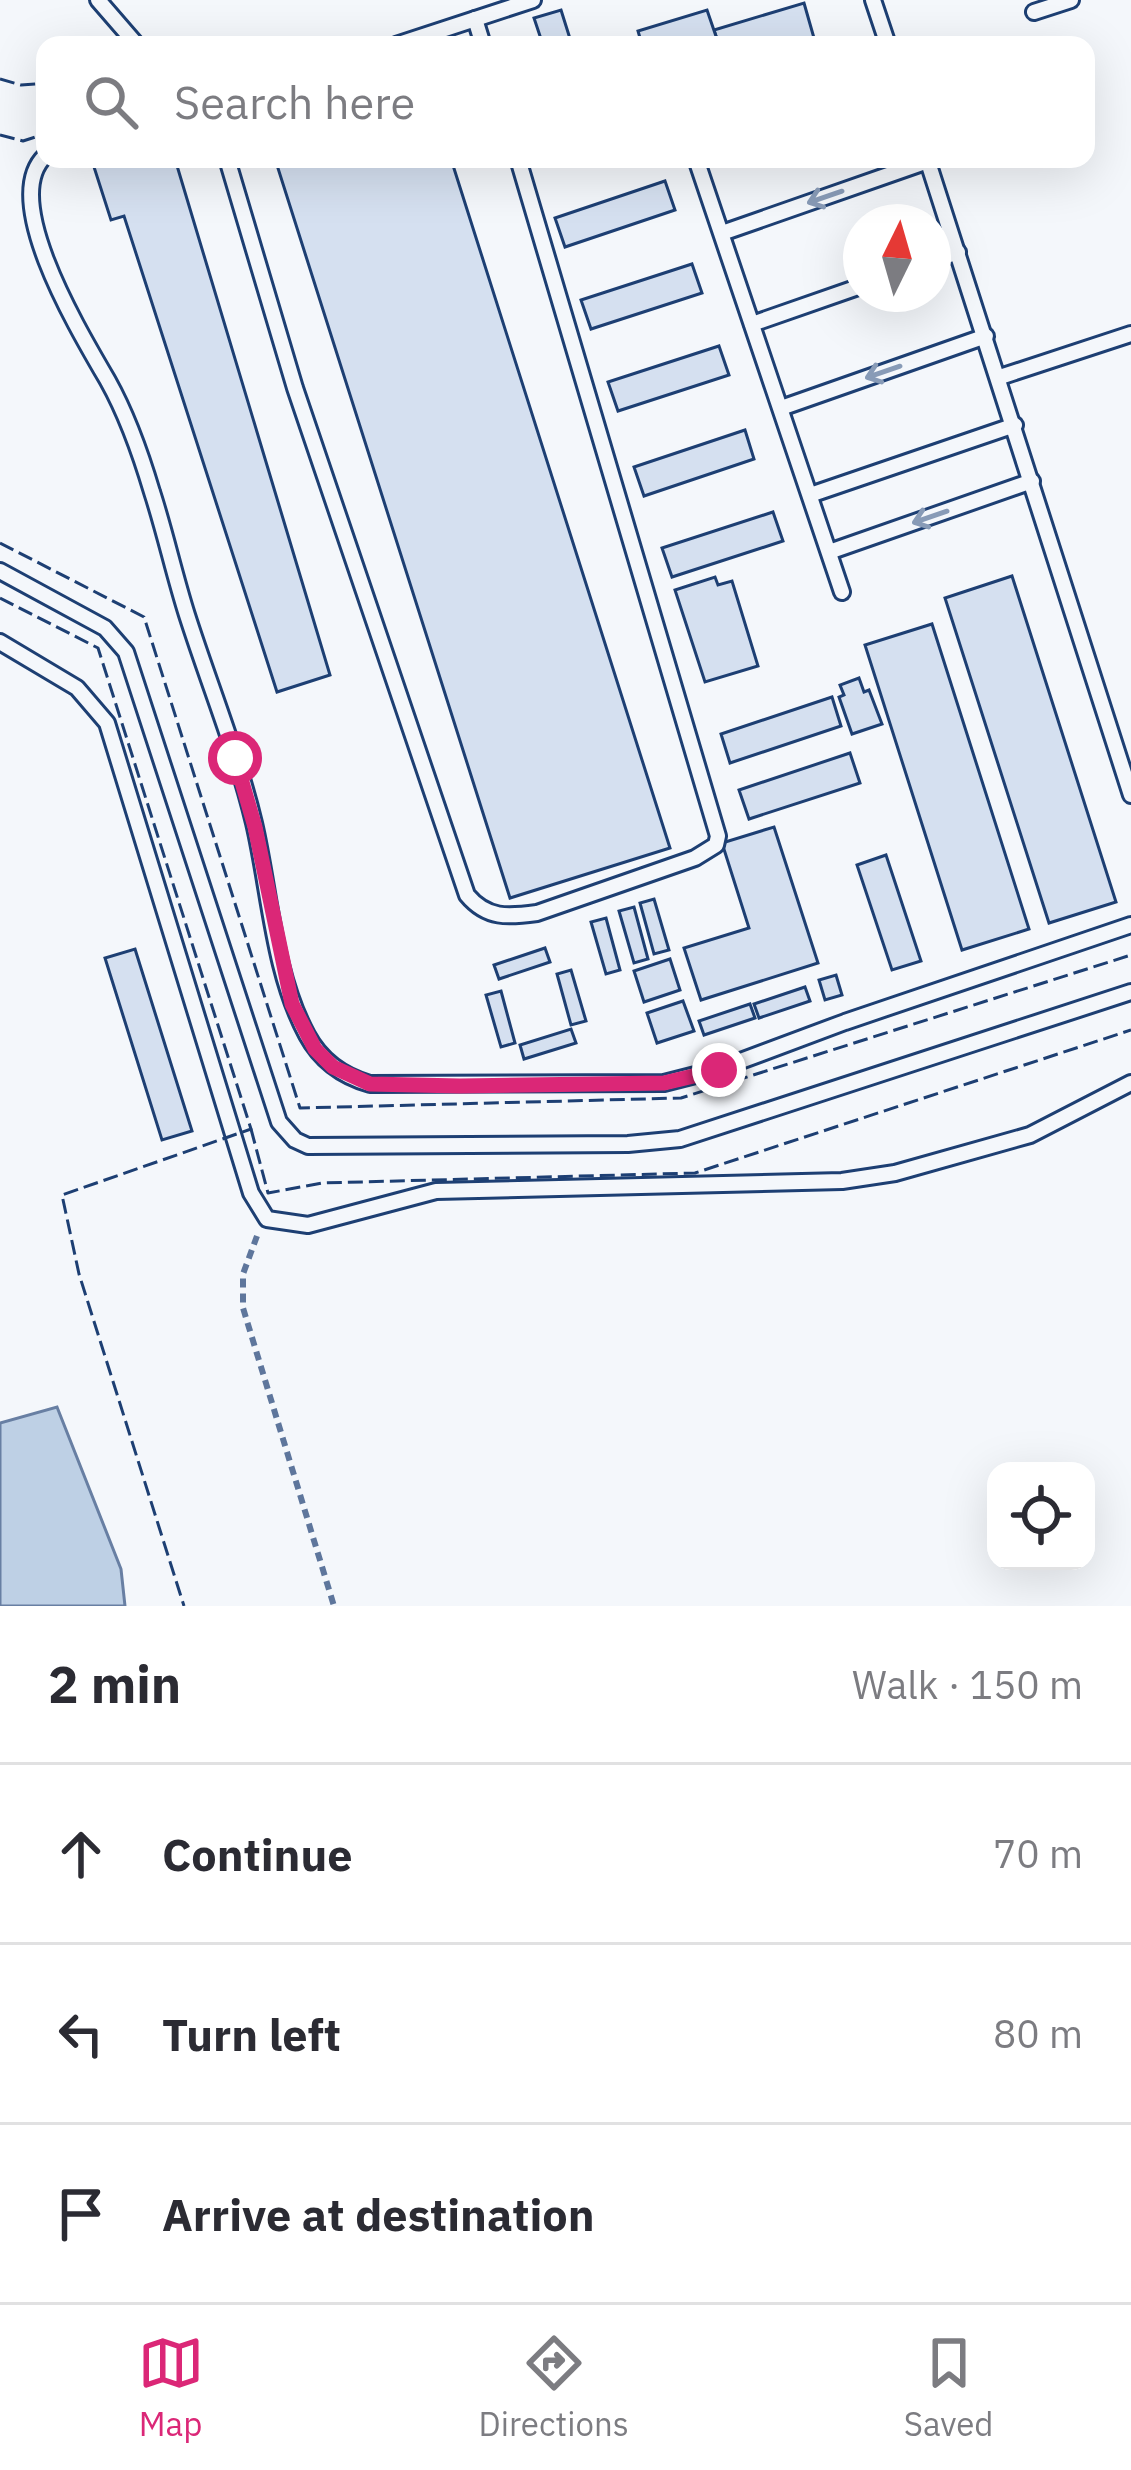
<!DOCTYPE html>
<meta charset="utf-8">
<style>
body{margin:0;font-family:"IBM Plex Sans",sans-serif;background:#f2f2f3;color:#2b2b33}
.controls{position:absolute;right:36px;bottom:36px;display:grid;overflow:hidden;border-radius:24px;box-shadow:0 12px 48px #0002}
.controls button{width:108px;height:108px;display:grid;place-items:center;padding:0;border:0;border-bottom:3px solid #e1e1e2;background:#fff;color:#2b2b33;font:60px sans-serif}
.compass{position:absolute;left:843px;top:204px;width:108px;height:108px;border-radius:50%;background:#fff;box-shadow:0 12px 48px #0002;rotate:5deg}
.stop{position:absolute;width:36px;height:36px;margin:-27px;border:9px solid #db2777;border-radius:50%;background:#fff}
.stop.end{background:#db2777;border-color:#fff;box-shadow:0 3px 12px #0008}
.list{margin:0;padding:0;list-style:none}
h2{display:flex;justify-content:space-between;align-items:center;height:156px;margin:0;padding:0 48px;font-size:51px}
h2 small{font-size:39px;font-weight:400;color:#7c7c81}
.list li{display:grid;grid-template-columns:78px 1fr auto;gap:36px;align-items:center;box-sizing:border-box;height:180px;padding:0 48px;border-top:3px solid #e1e1e2}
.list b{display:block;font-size:45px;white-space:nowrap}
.list em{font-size:39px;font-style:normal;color:#7c7c81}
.icon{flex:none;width:66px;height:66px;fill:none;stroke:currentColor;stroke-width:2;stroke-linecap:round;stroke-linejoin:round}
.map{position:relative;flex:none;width:1131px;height:1606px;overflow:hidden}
.search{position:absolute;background:#fff;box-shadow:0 12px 48px #0002;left:36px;right:36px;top:36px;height:132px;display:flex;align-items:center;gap:30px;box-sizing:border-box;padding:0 42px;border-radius:24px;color:#7c7c81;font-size:45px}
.sheet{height:696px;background:#fff}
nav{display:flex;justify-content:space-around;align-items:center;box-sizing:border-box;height:168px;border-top:3px solid #e1e1e2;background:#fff;font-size:33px;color:#7c7c81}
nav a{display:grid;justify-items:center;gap:6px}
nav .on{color:#db2777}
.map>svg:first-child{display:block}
.water{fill:#bed0e5;stroke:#687fa3;stroke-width:3}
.building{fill:#d5e0f0;stroke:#1d3f73;stroke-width:3}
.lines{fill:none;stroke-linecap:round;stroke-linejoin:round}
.lane-casing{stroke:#1d3f73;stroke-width:20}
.path{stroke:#5e769c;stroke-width:6;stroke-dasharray:9 6;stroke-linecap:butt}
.lane{stroke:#f4f7fb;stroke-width:14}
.fence{stroke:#1d3f73;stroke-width:3;stroke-dasharray:15 6;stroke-linecap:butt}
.oneway{stroke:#889bb7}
.route{stroke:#db2777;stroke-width:15}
</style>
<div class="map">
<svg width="1131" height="1606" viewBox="0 0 1131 1606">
<rect width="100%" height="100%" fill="#f4f7fb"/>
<!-- water -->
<path class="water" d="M57 1407 121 1569 125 1606H0V1423Z"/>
<!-- building -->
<g class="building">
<path d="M804 3 816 45H719L714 30Z"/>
<path d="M561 10 572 45H543L534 18Z"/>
<path d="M707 10 719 45H642L638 31Z"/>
<path d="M118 159H175L330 675 277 692 124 216 111 220 94 167Z"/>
<path d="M284 159H451L670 848 510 898 276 162Z"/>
<path d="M665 181 675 210 565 247 555 218Z"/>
<path d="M692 264 702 293 591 329 581 300Z"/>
<path d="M719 346 729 375 618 411 608 382Z"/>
<path d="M745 430 754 459 644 496 634 467Z"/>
<path d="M773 512 783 541 672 577 662 548Z"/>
<path d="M1012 576 1116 902 1049 923 945 598Z"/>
<path d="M715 577 718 585 732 581 758 666 705 682 675 590Z"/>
<path d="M932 624 1029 929 962 950 865 645Z"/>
<path d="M859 678 864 692 869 690 882 724 852 734 839 697 844 695 840 685Z"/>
<path d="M832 697 841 726 730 763 721 734Z"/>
<path d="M850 753 860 783 749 819 739 790Z"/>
<path d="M774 827 818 963 701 1000 684 948 749 928 722 843Z"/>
<path d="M886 855 921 961 892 970 857 865Z"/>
<path d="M654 899 669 950 654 954 640 903Z"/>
<path d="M634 907 648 959 634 963 619 911Z"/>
<path d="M606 918 620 970 606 974 591 922Z"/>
<path d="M545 948 550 962 499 979 494 965Z"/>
<path d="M135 949 192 1131 162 1140 105 958Z"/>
<path d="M670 959 680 990 644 1002 634 971Z"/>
<path d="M571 970 586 1021 571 1025 557 974Z"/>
<path d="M836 975 842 995 825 1000 819 980Z"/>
<path d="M805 987 810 1001 759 1018 754 1004Z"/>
<path d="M501 991 515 1043 501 1047 486 995Z"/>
<path d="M683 1001 694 1031 657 1043 647 1013Z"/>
<path d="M750 1004 755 1018 704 1035 699 1021Z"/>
<path d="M571 1029 576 1043 524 1059 520 1045Z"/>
</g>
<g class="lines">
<defs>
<g id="lane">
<path d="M98 0 137 45"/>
<path d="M873 0 888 45"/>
<path d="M1034 12 1071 0"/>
<path d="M475 19 483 45"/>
<path d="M396 45 533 0"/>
<path d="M45 156C0 199 76 326 108 381 127 415 141 455 152 492 165 532 174 574 187 615 209 684 237 752 254 823 270 892 273 972 307 1035 321 1061 342 1076 370 1084L664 1083 719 1069 845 1022 1131 925"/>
<path d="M227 159 295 388 467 895C487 919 508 917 537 913L695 858 716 845 718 836 518 159"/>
<path d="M696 159 842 592"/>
<path d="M927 159 1131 795"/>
<path d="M722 233 928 161"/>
<path d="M933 261 958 252"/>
<path d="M752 324 861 286"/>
<path d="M1000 377 1131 334"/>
<path d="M781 408 986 336"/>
<path d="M810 495 1015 425"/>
<path d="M829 552 1032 481"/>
<path d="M0 571 105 628 126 652 279 1122 295 1140 308 1146 628 1144 680 1139 1131 992"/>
<path d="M0 642 77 688 107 723 251 1193 267 1219 308 1225 436 1191 842 1181 895 1173 1030 1135 1131 1083"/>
</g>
</defs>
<!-- lane casing -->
<use href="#lane" class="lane-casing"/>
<!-- path -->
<path class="path" d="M257 1236 243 1274V1308L334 1606"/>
<!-- lane -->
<use href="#lane" class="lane"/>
<!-- fence -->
<g class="fence">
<path d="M0 79 21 85 36 84 45 105"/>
<path d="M0 135 23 141 45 134"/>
<path d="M0 543 144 617 300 1108 681 1098 1131 955"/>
<path d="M0 598 98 648 251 1129 62 1195 79 1274 184 1606"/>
<path d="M251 1129 268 1193 322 1183 695 1173 1131 1030"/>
</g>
</g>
<!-- one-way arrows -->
<defs><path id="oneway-shaft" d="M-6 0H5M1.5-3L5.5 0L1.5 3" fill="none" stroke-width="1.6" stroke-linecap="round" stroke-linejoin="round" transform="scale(3)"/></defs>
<g class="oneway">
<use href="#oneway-shaft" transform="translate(825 197) rotate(161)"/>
<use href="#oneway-shaft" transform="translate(883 372) rotate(161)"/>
<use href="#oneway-shaft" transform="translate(930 517) rotate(161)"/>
</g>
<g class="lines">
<!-- route -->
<path class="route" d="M235 758 255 827 292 1004 315 1049 333 1067 370 1084 460 1086 664 1083 719 1070"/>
</g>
</svg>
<div class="controls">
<button><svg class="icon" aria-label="locate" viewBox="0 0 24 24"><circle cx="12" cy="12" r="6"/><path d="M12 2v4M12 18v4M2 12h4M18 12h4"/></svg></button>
</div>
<svg class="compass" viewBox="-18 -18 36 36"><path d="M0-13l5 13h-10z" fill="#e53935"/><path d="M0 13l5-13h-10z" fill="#7c7c81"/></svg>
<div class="stop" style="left:235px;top:758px"></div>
<div class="stop end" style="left:719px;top:1070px"></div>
<div class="search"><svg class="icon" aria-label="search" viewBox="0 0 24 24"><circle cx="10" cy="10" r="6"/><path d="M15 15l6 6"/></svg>Search here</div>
</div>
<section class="sheet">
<h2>2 min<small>Walk · 150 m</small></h2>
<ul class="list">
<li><svg class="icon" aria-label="ahead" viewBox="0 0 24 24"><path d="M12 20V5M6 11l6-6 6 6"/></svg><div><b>Continue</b></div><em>70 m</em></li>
<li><svg class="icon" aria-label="left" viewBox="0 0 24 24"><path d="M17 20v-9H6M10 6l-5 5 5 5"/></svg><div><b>Turn left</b></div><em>80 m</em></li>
<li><svg class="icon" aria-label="arrive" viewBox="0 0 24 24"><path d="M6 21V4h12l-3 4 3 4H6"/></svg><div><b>Arrive at destination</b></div></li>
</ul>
</section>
<nav>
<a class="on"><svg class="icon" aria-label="map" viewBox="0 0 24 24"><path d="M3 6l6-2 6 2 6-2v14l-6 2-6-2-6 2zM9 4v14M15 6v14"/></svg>Map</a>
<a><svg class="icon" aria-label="directions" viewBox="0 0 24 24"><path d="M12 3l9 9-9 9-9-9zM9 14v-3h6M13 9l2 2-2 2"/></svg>Directions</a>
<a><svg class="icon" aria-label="saved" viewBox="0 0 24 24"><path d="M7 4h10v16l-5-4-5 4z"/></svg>Saved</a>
</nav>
